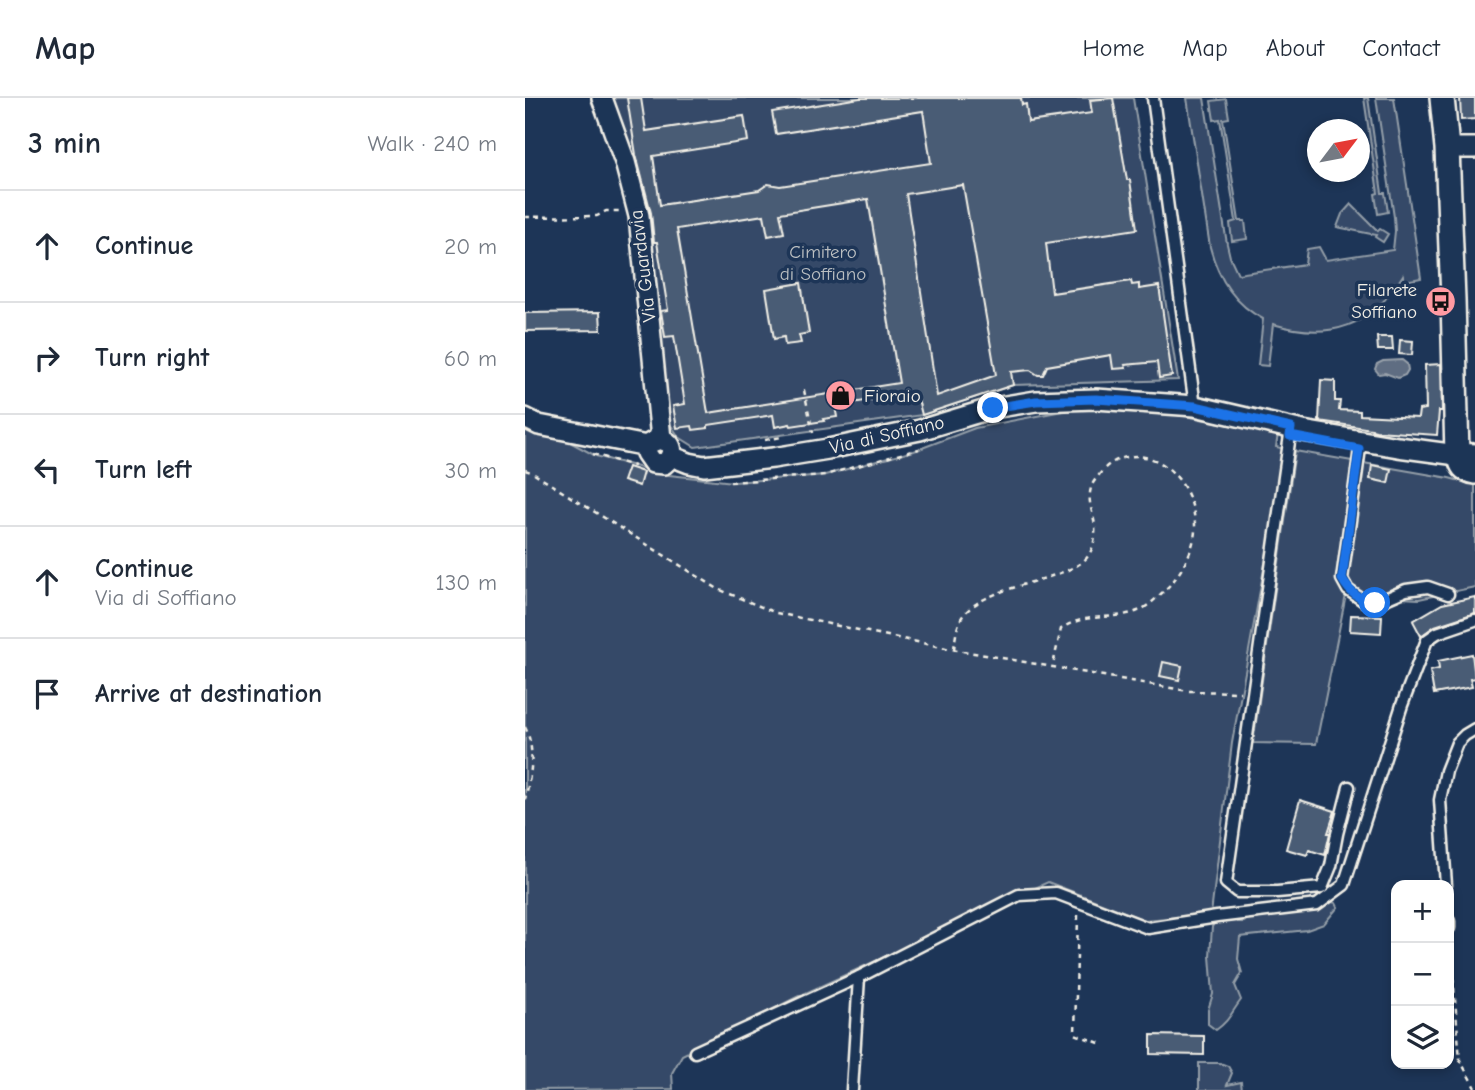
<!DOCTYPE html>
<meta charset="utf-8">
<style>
body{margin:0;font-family:"Comic Neue",sans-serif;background:#f2f2f3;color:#1f2937}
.controls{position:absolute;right:21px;bottom:21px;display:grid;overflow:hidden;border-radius:14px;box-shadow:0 4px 10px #0003}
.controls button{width:63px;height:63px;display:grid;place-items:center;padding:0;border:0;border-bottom:2px solid #e0e1e3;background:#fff;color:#1f2937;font:35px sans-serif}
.compass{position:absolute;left:782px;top:21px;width:63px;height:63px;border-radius:50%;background:#fff;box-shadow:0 4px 10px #0003;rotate:58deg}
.stop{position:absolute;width:21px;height:21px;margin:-16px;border:5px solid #1a73e8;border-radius:50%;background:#fff}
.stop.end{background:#1a73e8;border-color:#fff;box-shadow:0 2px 7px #0008}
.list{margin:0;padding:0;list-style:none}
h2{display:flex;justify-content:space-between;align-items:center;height:91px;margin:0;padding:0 28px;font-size:30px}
h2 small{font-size:23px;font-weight:400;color:#747a83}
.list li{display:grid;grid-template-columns:46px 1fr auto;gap:21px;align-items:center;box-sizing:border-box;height:112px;padding:0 28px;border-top:2px solid #e0e1e3}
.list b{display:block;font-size:26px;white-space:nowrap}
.list p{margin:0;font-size:23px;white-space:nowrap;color:#747a83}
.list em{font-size:23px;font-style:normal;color:#747a83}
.icon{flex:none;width:38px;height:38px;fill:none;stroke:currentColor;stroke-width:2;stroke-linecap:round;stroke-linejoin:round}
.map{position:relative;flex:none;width:950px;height:992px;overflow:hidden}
header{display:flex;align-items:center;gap:42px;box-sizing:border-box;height:98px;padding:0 35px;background:#fff;border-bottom:2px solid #e0e1e3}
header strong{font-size:33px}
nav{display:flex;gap:38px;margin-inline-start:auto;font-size:24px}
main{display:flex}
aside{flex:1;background:#fff}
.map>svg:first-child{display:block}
.green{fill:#354a67;stroke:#949ea8;stroke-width:2}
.water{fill:#5e6d82;stroke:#9aa2ab;stroke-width:2}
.building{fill:#485b74;stroke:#f4f1e8;stroke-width:2;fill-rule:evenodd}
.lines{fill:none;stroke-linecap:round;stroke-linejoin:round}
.service-casing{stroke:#f4f1e8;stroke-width:15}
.minor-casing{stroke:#f4f1e8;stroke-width:24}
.tertiary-casing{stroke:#f4f1e8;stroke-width:28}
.path{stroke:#f4f1e8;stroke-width:2.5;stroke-dasharray:5 5;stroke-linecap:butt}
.service{stroke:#1d3557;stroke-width:10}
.minor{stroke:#1d3557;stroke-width:19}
.tertiary{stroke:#1d3557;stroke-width:23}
.route{stroke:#1a73e8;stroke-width:9}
.labels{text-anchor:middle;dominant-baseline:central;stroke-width:7;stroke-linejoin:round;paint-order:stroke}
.park-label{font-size:19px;fill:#bbbfc1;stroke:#1d3557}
.street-label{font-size:19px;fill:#f4f1e8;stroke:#1d3557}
.poi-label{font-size:19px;fill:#f4f1e8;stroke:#1d3557;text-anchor:end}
</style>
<header>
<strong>Map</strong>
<nav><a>Home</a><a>Map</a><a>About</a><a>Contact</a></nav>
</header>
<main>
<aside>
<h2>3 min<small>Walk · 240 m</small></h2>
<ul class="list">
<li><svg class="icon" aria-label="ahead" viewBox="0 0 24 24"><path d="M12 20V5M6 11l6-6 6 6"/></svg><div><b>Continue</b></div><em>20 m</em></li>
<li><svg class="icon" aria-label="right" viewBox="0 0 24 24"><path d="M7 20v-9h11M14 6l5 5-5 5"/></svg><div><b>Turn right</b></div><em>60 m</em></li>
<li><svg class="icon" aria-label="left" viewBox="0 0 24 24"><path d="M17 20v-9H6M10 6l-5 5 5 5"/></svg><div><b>Turn left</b></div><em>30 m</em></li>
<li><svg class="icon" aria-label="ahead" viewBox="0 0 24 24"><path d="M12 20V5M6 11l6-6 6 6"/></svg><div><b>Continue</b><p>Via di Soffiano</p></div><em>130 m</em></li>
<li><svg class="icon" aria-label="arrive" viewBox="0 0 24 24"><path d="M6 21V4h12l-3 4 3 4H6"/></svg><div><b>Arrive at destination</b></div></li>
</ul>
</aside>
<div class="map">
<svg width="950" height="992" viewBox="0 0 950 992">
<rect width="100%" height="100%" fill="#1d3557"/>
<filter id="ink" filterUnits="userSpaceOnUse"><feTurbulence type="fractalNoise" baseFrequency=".0143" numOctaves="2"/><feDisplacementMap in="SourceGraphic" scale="14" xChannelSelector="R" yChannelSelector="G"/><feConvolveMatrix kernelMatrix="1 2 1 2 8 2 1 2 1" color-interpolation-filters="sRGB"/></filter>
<g filter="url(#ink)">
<!-- green -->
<g class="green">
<path d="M83 0H608L653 282 488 287 397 317 170 349 154 339 141 320 125 201Z"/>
<path d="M662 0H679L702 146 705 159 713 176 780 166 782 151 794 149 801 162 868 152 870 133 869 119 851 0H869L896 180 880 183 878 177C847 229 805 243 748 226L743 268 733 267 738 221C709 206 693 180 685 149Z"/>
<path d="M839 0H843L857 95H860L863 114 853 116 850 96 853 95Z"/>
<path d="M701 1 704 20 698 21 714 123H720L722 141 707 143 705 125 711 123 695 21 689 22 686 3Z"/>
<path d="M826 106 853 133 855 131 863 136 858 144 850 139 851 137 812 129 817 116Z"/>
<path d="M553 310H605L665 319 753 336 751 349 761 351 707 645 686 816 620 822 523 784 272 899 157 957 147 975 148 991 0 992V320L71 358 144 377 209 384 300 377 389 353 450 330Z"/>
<path d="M770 353 924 380 950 387V489L894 501 821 497 791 646 728 645Z"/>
<path d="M807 804 811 805 813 809 799 826 782 832 715 839 713 861 717 875 710 887 716 902C706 915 704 923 691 932L683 926V912L688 896 685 858 687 829 692 819 710 817 712 824H719L732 813 760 805 772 806 785 810Z"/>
<path d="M674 965H695L703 968 707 975 702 987 716 984 717 992H674Z"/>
</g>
<!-- water -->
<path class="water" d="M877 262 882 266 883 272 880 277 873 280 860 275 854 276 850 271 852 266 858 263Z"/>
<!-- building -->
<g class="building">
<path d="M102 0H116L121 33 219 18 223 43 128 58 135 107 234 92 243 86 255 88 406 65 398 13 251 36 247 14 335 0H496L497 7 501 6 503 24 567 15 565 2 588 0 602 82H605L612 131 521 145 527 195 606 183 607 187 614 186V191L634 188 647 278 634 280 632 264 600 267 601 270 588 271 586 257 522 268 518 277H513L505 272 486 274 488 287 397 317 392 297 376 299 375 297 310 308 312 319 298 321 299 323 266 328 265 326 250 329 248 317 183 327V330L168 332 167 328 152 330 148 308 160 306 149 238 140 239 136 213 143 212 132 144H129L126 115 111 57ZM438 87 471 277 412 298 381 96ZM343 101 374 285 183 315 152 131 239 117 243 138 259 135 255 115Z"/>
<path d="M935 0H950V21L936 22Z"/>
<path d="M276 185 284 235 274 237 276 245 260 247 259 239 249 241 241 191Z"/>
<path d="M75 214 76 232 0 233V215Z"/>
<path d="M852 239H867L868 252H853Z"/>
<path d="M875 242 888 243 887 257 874 256Z"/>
<path d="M916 266 917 313H914L912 337 851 333 847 332V331L794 323 796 282 810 283V303H815L814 312 835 313V317L893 320 894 312 901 311 900 267Z"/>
<path d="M847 367 866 371 863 385 845 381Z"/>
<path d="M103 369 118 374 114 388 98 383Z"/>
<path d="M950 499V515L910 528 896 538 888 523 917 506Z"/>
<path d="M826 517 857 518 856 535 825 533Z"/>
<path d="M947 556 950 580 945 581 947 589 909 596 905 573 914 571 913 563Z"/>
<path d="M638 564 657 568 654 582 635 578Z"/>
<path d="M775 702 810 713 803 735H805L800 757 784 752 782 757 761 751Z"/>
<path d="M626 937 679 938V957L626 956Z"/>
</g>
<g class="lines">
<defs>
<g id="service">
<path d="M628 0 670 308"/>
<path d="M766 330 701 785 712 794H752L797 790 806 768 812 736 824 689"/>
<path d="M836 343 817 481 823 492 839 503 851 505 881 492 903 489 923 496"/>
<path d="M921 787 915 702 921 673 932 645 940 637 950 631"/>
<path d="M924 823V830"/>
<path d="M170 954 334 879 494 797 531 795 623 830 692 819 792 807 819 787 877 607 902 542 912 535 950 522"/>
<path d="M327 992 334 879"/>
</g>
<g id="minor">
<path d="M77 0 100 64 114 118 136 341"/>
<path d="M922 50H950"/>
<path d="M0 320 14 327 122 348C139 331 157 352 139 366L128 365 121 355 122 348"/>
<path d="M146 358 164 365 179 368 248 360 303 351 395 332 468 310 511 303 571 301 670 308 778 333 873 349 932 357C935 369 937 374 950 376"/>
</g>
<path id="tertiary" d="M917 0 922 50 928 201 932 357 950 358"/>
</defs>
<!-- service casing -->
<use href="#service" class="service-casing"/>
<!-- minor casing -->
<use href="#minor" class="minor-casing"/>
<!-- tertiary casing -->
<use href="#tertiary" class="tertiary-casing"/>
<!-- path -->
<g class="path">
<path d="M0 119 72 118 81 113H95"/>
<path d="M279 292 288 335"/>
<path d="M240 342 257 339"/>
<path d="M68 356 109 368"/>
<path d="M0 372 6 374 193 491 251 515 421 550 663 593 715 594"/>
<path d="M205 384 300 377 394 351"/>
<path d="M429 551C430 543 431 533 434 525 447 490 528 485 556 465 568 457 571 440 570 427 568 414 562 404 566 390 567 385 571 381 574 377 578 371 584 366 590 363 633 343 670 388 670 428 671 449 656 476 642 490 634 498 623 509 613 513 587 523 559 514 536 531L528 567"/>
<path d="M0 629C11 651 6 678 0 701"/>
<path d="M553 817 550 936 577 946"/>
<path d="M925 840 935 962 950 990"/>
</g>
<!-- service -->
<use href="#service" class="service"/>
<!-- minor -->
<use href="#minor" class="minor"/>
<!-- tertiary -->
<use href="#tertiary" class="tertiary"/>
</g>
</g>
<g class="lines" filter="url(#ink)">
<!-- route -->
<path class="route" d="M468 310 511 303 571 301 670 308 766 330 765 338 834 351 817 481C825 495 835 503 850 505"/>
</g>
<!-- icons -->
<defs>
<symbol id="bus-disc" viewBox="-11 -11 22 22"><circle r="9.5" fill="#ff9aa2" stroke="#1d3557"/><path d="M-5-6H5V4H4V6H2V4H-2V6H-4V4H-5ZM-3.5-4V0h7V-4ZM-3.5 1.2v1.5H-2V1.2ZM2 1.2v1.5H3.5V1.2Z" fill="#111"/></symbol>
<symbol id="shop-disc" viewBox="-11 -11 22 22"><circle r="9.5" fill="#ff9aa2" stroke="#1d3557"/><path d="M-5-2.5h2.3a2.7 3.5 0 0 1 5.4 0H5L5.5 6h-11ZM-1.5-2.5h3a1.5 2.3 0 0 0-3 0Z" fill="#111"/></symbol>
</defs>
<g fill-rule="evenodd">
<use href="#bus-disc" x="898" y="186" width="35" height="35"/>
<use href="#shop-disc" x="298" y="280" width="35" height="35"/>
</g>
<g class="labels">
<!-- park labels -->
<g class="park-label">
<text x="298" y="154">Cimitero<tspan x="298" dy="22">di Soffiano</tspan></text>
</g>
<!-- street labels -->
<g class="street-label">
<text transform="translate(118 168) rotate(-97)">Via Guardavia</text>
<text transform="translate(362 337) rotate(-13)">Via di Soffiano</text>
</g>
<!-- poi labels -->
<g class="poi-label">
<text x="892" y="192">Filarete<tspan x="892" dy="22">Soffiano</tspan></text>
<text x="339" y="298" text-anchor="start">Fioraio</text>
</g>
</g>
</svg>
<div class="controls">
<button>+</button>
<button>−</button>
<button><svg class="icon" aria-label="layers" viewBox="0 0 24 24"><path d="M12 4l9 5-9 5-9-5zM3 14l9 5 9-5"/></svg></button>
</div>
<svg class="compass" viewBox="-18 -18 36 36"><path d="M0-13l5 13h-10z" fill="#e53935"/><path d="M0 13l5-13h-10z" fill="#747a83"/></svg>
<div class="stop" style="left:850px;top:505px"></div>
<div class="stop end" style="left:468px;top:310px"></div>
</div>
</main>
